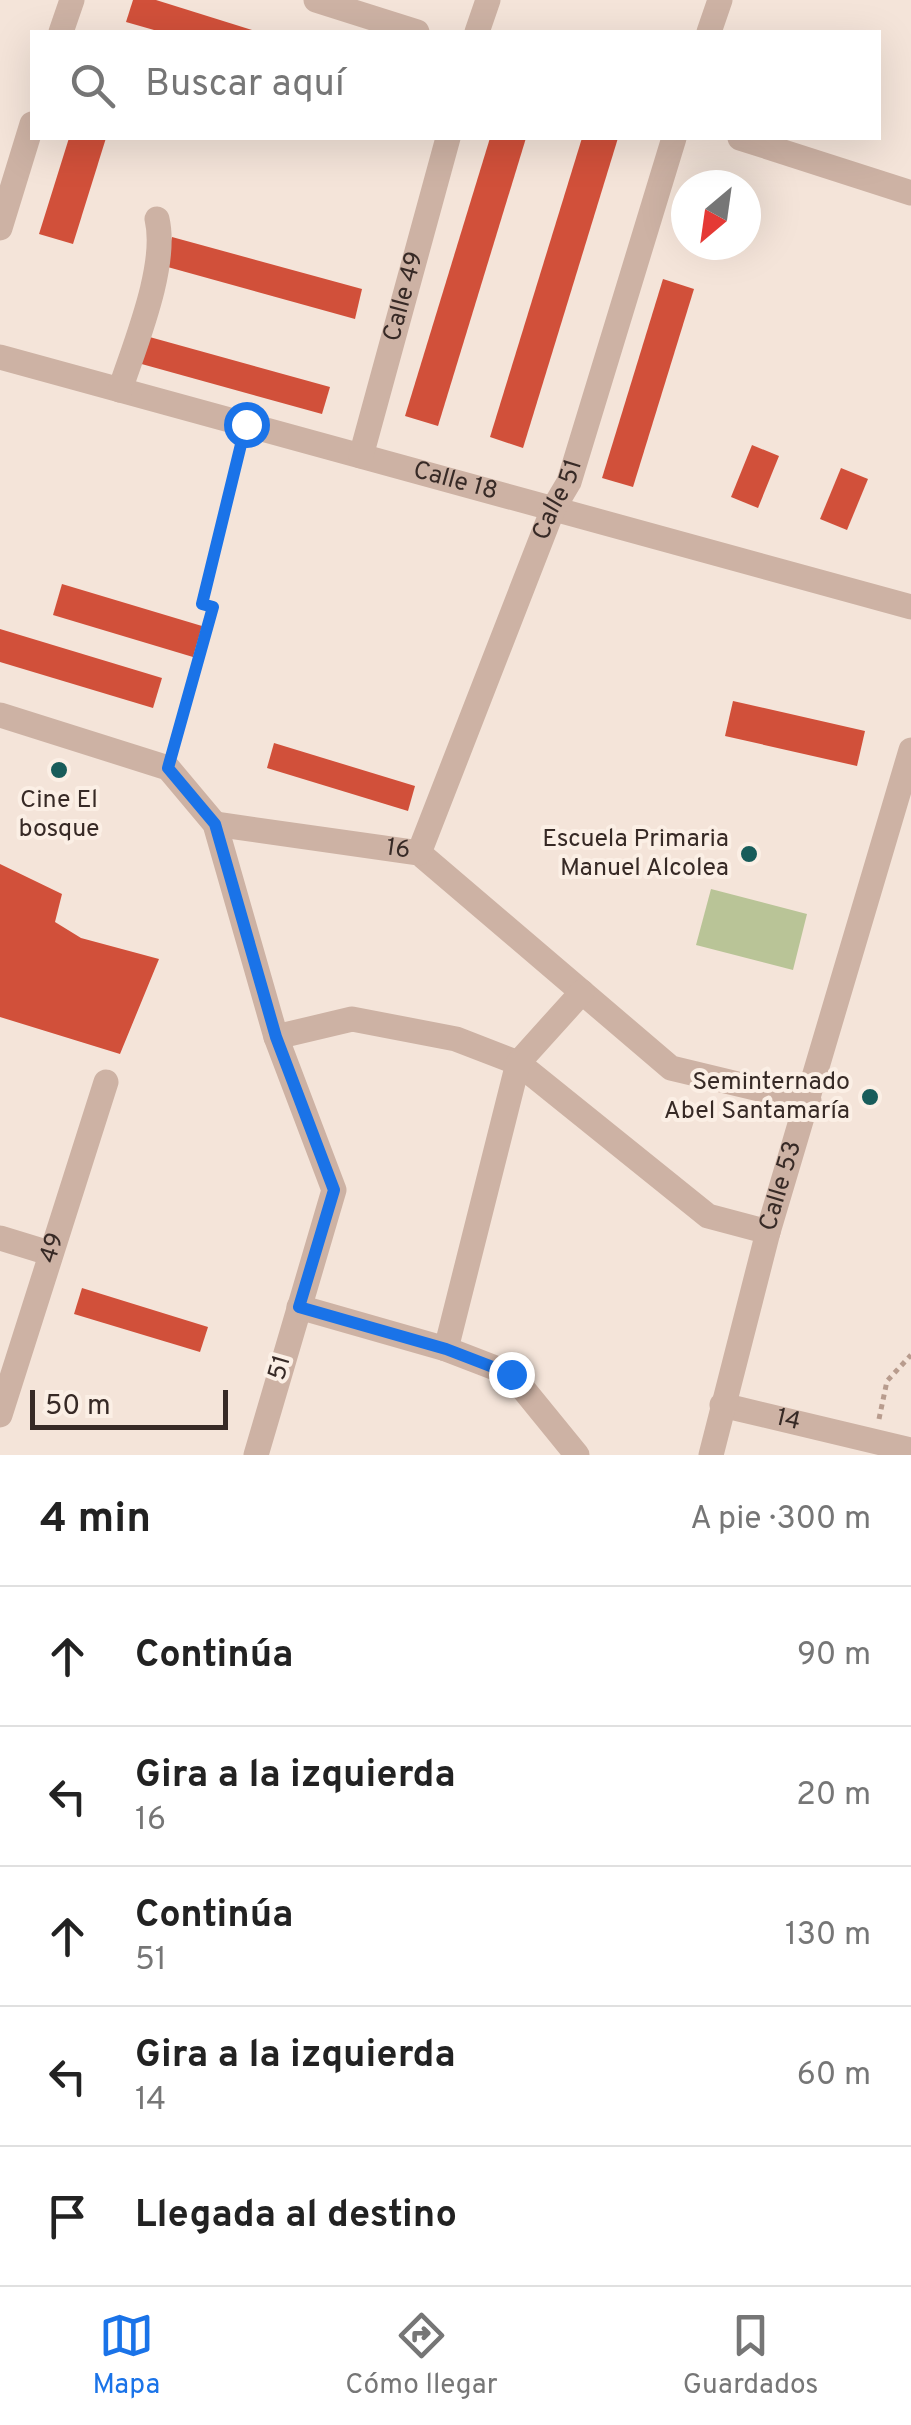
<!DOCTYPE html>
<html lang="es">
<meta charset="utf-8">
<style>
body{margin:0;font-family:Overpass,sans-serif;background:#f2f2f2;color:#222}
.compass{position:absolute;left:671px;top:170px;width:90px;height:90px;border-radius:50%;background:#fff;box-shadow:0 10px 40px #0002;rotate:209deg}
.scale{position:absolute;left:30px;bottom:25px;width:198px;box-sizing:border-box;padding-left:10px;border:5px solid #372a26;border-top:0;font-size:28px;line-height:35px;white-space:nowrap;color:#372a26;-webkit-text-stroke:8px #fbefe5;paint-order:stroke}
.stop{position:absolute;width:30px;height:30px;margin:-22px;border:8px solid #1a73e8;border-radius:50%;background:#fff}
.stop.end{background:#1a73e8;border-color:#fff;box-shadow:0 2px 10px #0008}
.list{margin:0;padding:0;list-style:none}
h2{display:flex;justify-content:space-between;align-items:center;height:130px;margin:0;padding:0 40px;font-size:42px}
h2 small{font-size:32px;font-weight:400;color:#767676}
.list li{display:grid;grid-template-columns:65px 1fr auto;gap:30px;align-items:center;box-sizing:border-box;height:140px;padding:0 40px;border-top:2px solid #e0e0e0}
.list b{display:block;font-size:38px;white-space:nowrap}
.list p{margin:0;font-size:32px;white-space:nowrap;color:#767676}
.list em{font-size:32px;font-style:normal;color:#767676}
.icon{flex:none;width:55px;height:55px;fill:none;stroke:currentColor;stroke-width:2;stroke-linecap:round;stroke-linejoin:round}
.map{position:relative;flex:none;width:911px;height:1455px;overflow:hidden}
.search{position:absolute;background:#fff;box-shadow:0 10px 40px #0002;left:30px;right:30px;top:30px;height:110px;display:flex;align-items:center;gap:25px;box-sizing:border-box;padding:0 35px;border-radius:0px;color:#767676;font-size:38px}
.sheet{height:830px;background:#fff}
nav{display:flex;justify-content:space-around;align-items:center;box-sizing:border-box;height:140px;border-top:2px solid #e0e0e0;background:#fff;font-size:28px;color:#767676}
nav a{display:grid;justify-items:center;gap:5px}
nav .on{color:#1a73e8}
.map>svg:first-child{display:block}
.green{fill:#b9c497}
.building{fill:#d1503a}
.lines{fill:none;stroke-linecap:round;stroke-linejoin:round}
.path{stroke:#b89c8e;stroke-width:5;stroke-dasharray:5 5;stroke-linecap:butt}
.minor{stroke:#cdb2a4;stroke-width:25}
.route{stroke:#1a73e8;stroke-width:12}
.poi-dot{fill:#185c5a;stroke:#fbefe5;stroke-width:4}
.labels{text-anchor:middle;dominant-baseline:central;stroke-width:8;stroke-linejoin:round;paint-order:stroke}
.street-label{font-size:25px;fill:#372a26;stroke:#fbefe5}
.poi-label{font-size:25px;fill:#372a26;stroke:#fbefe5;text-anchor:end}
</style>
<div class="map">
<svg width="911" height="1455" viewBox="0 0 911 1455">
<rect width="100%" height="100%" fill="#f4e4d9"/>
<!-- green -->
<path class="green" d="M711 889 807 914 793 970 696 945Z"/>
<!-- building -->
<g class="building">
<path d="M133 0H156L258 32H161L126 22Z"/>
<path d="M69 138H106L73 244 39 234Z"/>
<path d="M490 138H526L438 426 405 416Z"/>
<path d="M582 138H618L523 448 490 437Z"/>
<path d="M172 237 362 289 355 319 164 266Z"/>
<path d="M663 279 694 289 633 487 602 478Z"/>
<path d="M146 336 330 387 322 414 138 363Z"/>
<path d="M752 445 779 456 758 508 731 497Z"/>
<path d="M841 468 868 479 847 530 820 519Z"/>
<path d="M62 584 202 626 193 657 53 615Z"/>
<path d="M0 629 162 678 153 708 0 662Z"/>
<path d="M733 701 865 731 857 766 725 736Z"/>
<path d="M274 743 415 786 408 811 267 768Z"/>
<path d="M0 864 62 894 55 922 81 938 159 959 120 1054 0 1017Z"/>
<path d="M82 1288 208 1327 200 1352 74 1314Z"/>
</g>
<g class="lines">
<!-- path -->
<g class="path">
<path d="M174 747 213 607 202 603 240 447"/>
<path d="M879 1419 887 1381 911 1355"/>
</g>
<!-- minor -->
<g class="minor">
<path d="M316 0 417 32"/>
<path d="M61 32 72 0"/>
<path d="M477 32 488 0"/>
<path d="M709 32 720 0"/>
<path d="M740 138 911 193"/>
<path d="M0 228 32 124"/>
<path id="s1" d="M0 357 911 607"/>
<path d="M120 390C135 344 168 266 157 219"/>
<path id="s2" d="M361 456 448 138"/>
<path d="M0 715 168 768 215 824 276 1037 334 1190 256 1455"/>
<path id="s3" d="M215 824 419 853 671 1068 809 1101"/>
<path id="s4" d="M419 853 553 509 569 482 674 138"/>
<path d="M276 1037 352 1019 456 1039 518 1063 708 1216 768 1232"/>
<path d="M0 1238 49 1253"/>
<path d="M299 1307 446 1349 511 1374 577 1455"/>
<path d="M446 1349 518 1063 582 992"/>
<path id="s5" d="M722 1405 911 1450"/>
<path id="s6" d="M0 1415 106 1082"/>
<path id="s7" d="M711 1455 768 1232 911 750"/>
</g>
</g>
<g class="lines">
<!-- route -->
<path class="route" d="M246 424 202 604 213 607 168 768 215 824 276 1037 334 1190 299 1307 446 1349 511 1374"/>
</g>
<!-- markers -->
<g class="poi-dot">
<circle cx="59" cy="770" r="10"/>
<circle cx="749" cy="854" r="10"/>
<circle cx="870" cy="1097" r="10"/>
</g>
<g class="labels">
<!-- street labels -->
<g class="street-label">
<text stroke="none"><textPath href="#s2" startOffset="165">Calle 49</textPath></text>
<text stroke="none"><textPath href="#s1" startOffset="472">Calle 18</textPath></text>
<text stroke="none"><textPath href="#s4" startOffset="380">Calle 51</textPath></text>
<text stroke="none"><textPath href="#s3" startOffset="185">16</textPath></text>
<text stroke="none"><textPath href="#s7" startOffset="278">Calle 53</textPath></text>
<text stroke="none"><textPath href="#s6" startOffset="175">49</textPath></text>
<text transform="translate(281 1368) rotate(-74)">51</text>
<text stroke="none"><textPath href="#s5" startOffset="68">14</textPath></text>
</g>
<!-- poi labels -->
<g class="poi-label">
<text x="59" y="801" text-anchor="middle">Cine El<tspan x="59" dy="29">bosque</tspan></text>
<text x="729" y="840">Escuela Primaria<tspan x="729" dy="29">Manuel Alcolea</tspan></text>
<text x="850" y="1083">Seminternado<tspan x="850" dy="29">Abel Santamaría</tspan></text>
</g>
</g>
</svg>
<svg class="compass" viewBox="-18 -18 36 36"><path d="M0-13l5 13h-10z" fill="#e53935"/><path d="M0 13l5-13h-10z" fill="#767676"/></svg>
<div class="scale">50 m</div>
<div class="stop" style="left:246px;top:424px"></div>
<div class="stop end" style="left:511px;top:1374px"></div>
<div class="search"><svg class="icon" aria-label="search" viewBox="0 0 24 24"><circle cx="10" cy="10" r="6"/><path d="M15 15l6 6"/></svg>Buscar aquí</div>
</div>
<section class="sheet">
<h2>4 min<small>A pie · 300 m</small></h2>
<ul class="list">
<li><svg class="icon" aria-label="ahead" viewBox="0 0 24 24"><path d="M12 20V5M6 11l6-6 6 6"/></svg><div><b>Continúa</b></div><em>90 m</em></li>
<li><svg class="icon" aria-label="left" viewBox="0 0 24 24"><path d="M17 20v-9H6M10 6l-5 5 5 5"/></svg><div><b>Gira a la izquierda</b><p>16</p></div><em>20 m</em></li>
<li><svg class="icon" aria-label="ahead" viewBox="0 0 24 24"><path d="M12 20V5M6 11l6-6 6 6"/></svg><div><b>Continúa</b><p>51</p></div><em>130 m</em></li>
<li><svg class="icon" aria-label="left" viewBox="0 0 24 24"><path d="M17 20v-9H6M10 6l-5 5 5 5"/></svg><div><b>Gira a la izquierda</b><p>14</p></div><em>60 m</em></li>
<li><svg class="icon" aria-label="arrive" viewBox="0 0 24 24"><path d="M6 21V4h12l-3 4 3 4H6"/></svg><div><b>Llegada al destino</b></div></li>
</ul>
</section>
<nav>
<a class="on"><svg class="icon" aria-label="map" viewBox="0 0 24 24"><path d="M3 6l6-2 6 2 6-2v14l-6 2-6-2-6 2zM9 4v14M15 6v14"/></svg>Mapa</a>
<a><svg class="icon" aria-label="directions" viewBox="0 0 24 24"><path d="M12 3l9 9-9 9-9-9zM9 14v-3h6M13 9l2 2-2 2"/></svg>Cómo llegar</a>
<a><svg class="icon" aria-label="saved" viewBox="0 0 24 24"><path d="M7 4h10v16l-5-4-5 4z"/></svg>Guardados</a>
</nav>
